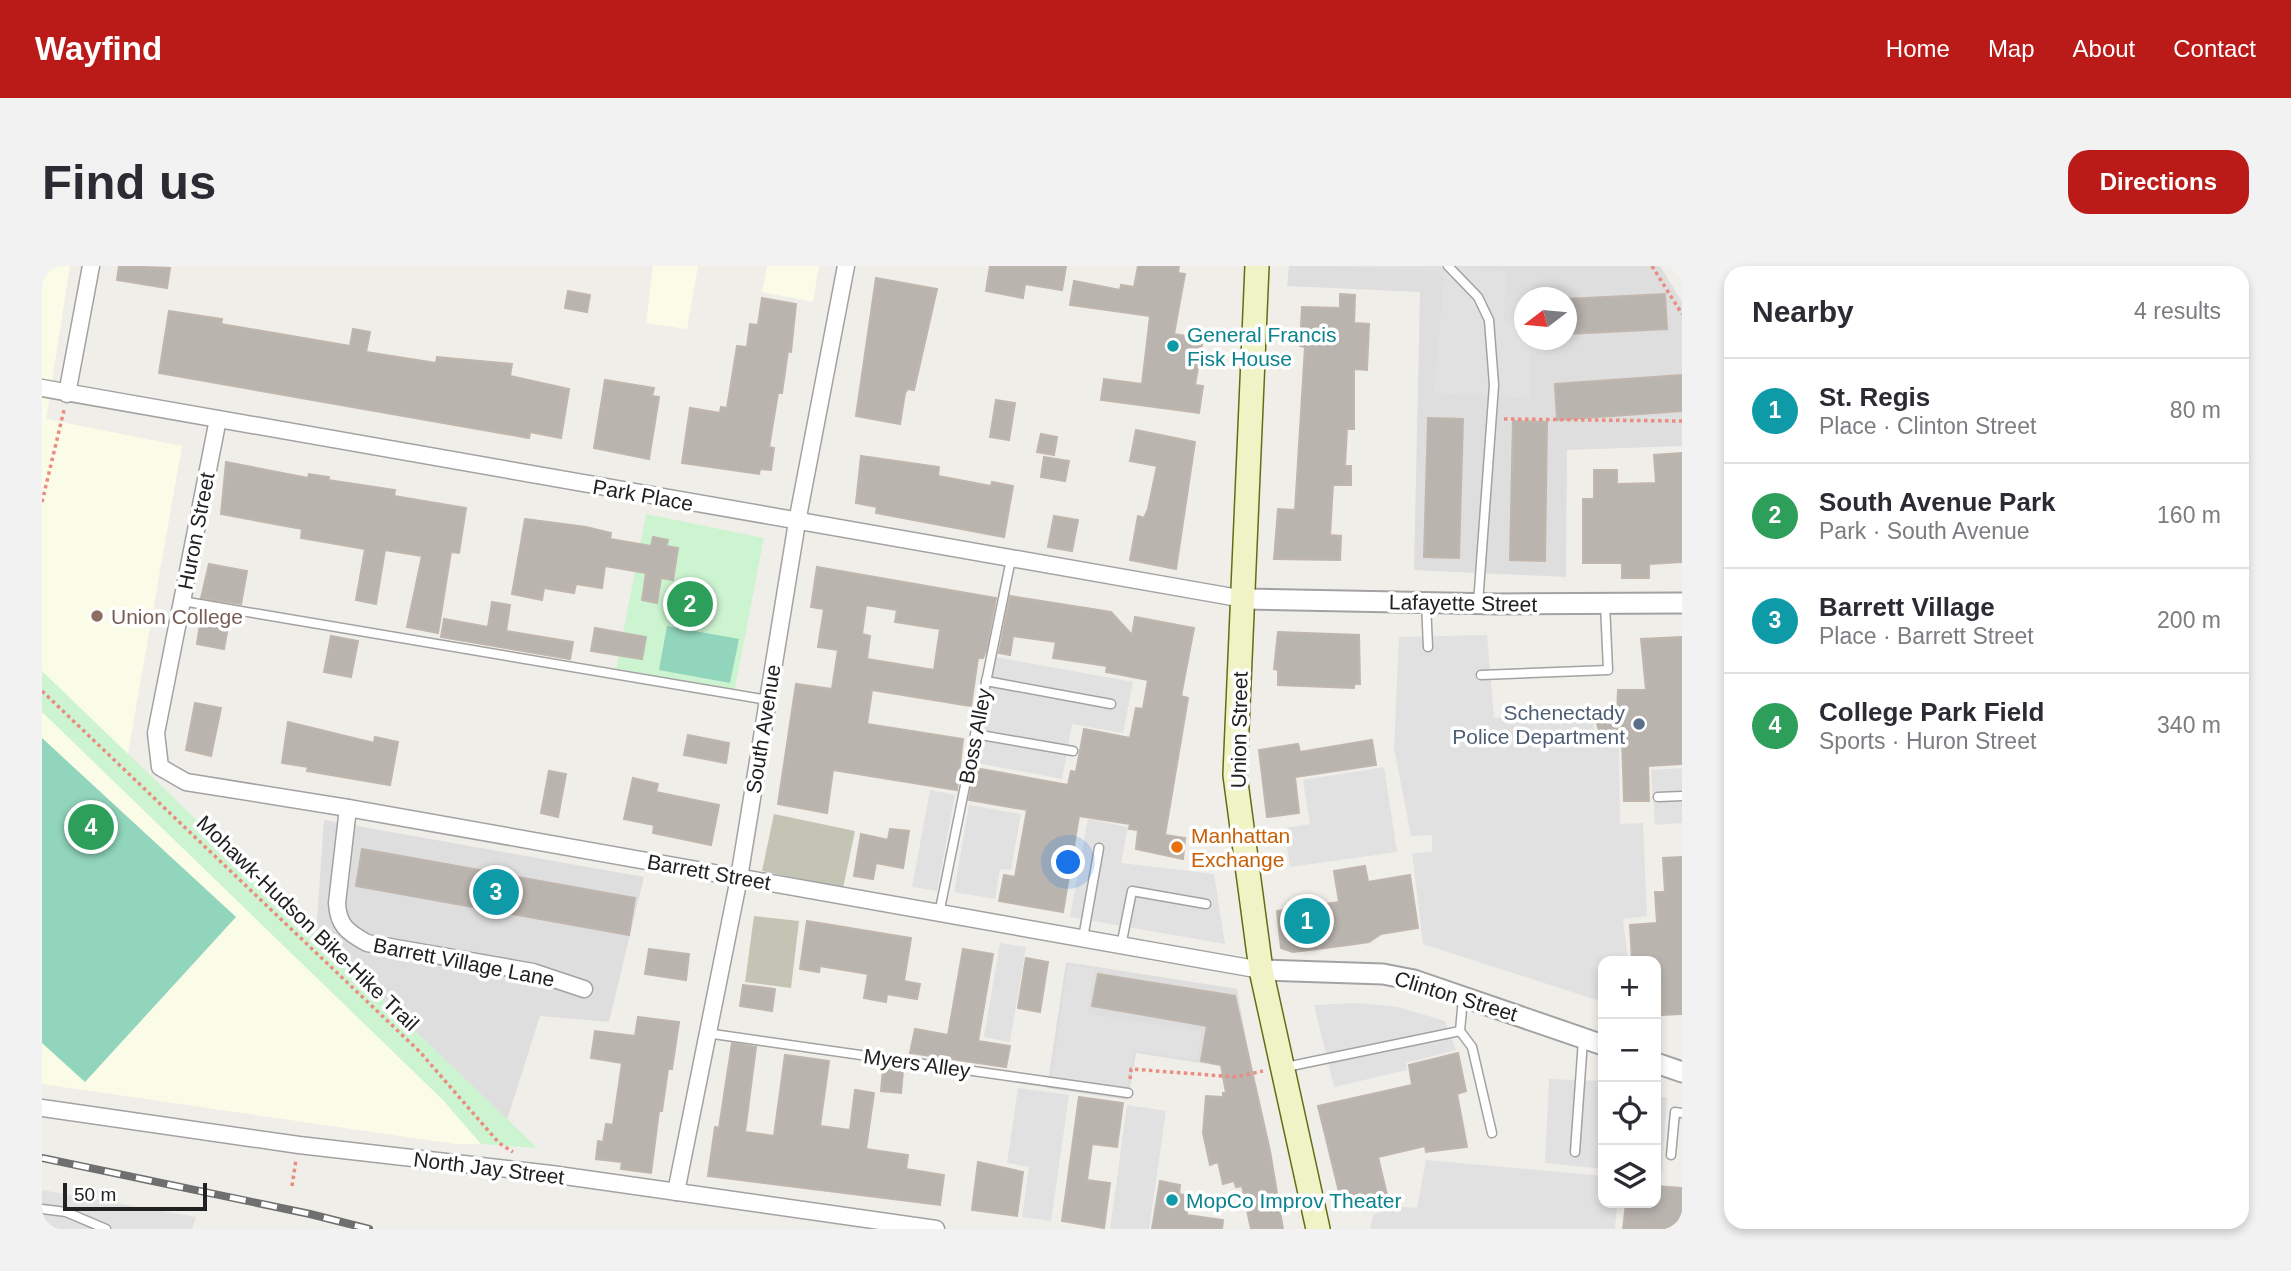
<!DOCTYPE html>
<meta charset="utf-8">
<style>
body{margin:0;font-family:Helvetica,sans-serif;background:#f2f2f3;color:#2b2b33}
.controls{position:absolute;right:21px;bottom:21px;display:grid;overflow:hidden;border-radius:14px;box-shadow:0 4px 10px #0003}
.controls button{width:63px;height:63px;display:grid;place-items:center;padding:0;border:0;border-bottom:2px solid #e1e1e2;background:#fff;color:#2b2b33;font:35px sans-serif}
.compass{position:absolute;left:1472px;top:21px;width:63px;height:63px;border-radius:50%;background:#fff;box-shadow:0 4px 10px #0003;rotate:254deg}
.scale{position:absolute;left:21px;bottom:18px;width:144px;box-sizing:border-box;padding-left:7px;border:4px solid #212121;border-top:0;font-size:19px;line-height:24px;white-space:nowrap;color:#212121;-webkit-text-stroke:5px #fff;paint-order:stroke}
.you{position:absolute;left:1027px;top:597px;width:24px;height:24px;margin:-18px;border:5px solid #fff;border-radius:50%;background:#1a73e8;box-shadow:0 0 0 10px #1a73e833}
.badge{display:grid;place-items:center;width:46px;height:46px;border-radius:50%;background:#ba1b19;color:#fff;font-size:23px;font-weight:700}
.pin{position:absolute;translate:-50% -50%;border:4px solid #fff;box-shadow:0 2px 7px #0006}
.list{margin:0;padding:0;list-style:none}
h2{display:flex;justify-content:space-between;align-items:center;height:91px;margin:0;padding:0 28px;font-size:30px}
h2 small{font-size:23px;font-weight:400;color:#7c7c81}
.list li{display:grid;grid-template-columns:46px 1fr auto;gap:21px;align-items:center;box-sizing:border-box;height:105px;padding:0 28px;border-top:2px solid #e1e1e2}
.list b{display:block;font-size:26px;white-space:nowrap}
.list p{margin:0;font-size:23px;white-space:nowrap;color:#7c7c81}
.list em{font-size:23px;font-style:normal;color:#7c7c81}
.icon{flex:none;width:38px;height:38px;fill:none;stroke:currentColor;stroke-width:2;stroke-linecap:round;stroke-linejoin:round}
.map{position:relative;flex:none;width:1640px;height:963px;overflow:hidden;border-radius:21px}
header{display:flex;align-items:center;gap:42px;box-sizing:border-box;height:98px;padding:0 35px;background:#ba1b19;color:#fff}
header strong{font-size:33px}
nav{display:flex;gap:38px;margin-inline-start:auto;font-size:24px}
.intro{display:flex;align-items:center;justify-content:space-between;box-sizing:border-box;height:168px;padding:0 42px}
h1{margin:0;font-size:49px}
.button{padding:18px 32px;border-radius:21px;background:#ba1b19;color:#fff;font-size:24px;font-weight:700}
main{display:flex;gap:42px;padding:0 42px}
aside{flex:1;background:#fff;border-radius:21px;box-shadow:0 4px 10px #0003}
.map>svg:first-child{display:block}
.residential{fill:#dfdede;fill-rule:evenodd}
.education{fill:#fbfce7}
.construction{fill:#c4c4b5}
.park{fill:#cdf4d1}
.pitch{fill:#91d5bc}
.parking{fill:#e1e1e1}
.building{fill:#bab4af;stroke:#c0b6ad;stroke-width:2;fill-rule:evenodd}
.lines{fill:none;stroke-linecap:round;stroke-linejoin:round}
.service-casing{stroke:#a2a2a2;stroke-width:11}
.minor-casing{stroke:#a2a2a2;stroke-width:19}
.tertiary-casing{stroke:#a2a2a2;stroke-width:23}
.secondary-casing{stroke:#626e13;stroke-width:26}
.path{stroke:#ea8d81;stroke-width:3.5;stroke-dasharray:3.5 3.5;stroke-linecap:butt}
.service{stroke:#fff;stroke-width:8}
.minor{stroke:#fff;stroke-width:16}
.tertiary{stroke:#fff;stroke-width:19}
.secondary{stroke:#f0f3c5;stroke-width:23}
.rail-casing{stroke:#6f6f6f;stroke-width:8}
.rail{stroke:#fff;stroke-width:5;stroke-dasharray:16;stroke-linecap:butt}
.culture-dot{fill:#0f9aa8;stroke:#fff;stroke-width:2.5}
.education-dot{fill:#8d6e63;stroke:#fff;stroke-width:2.5}
.service-dot{fill:#5c6f8a;stroke:#fff;stroke-width:2.5}
.food-dot{fill:#e8710a;stroke:#fff;stroke-width:2.5}
.labels{text-anchor:middle;dominant-baseline:central;stroke-width:7;stroke-linejoin:round;paint-order:stroke}
.culture-label{font-size:21px;fill:#0d838f;stroke:#fff;text-anchor:start}
.street-label{font-size:21px;fill:#212121;stroke:#fff}
.education-label{font-size:21px;fill:#785e54;stroke:#fff;text-anchor:start}
.service-label{font-size:21px;fill:#4e5e75;stroke:#fff;text-anchor:end}
.food-label{font-size:21px;fill:#c56008;stroke:#fff;text-anchor:start}
</style>
<header>
<strong>Wayfind</strong>
<nav><a>Home</a><a>Map</a><a>About</a><a>Contact</a></nav>
</header>
<div class="intro"><h1>Find us</h1><a class="button">Directions</a></div>
<main>
<div class="map">
<svg width="1640" height="963" viewBox="0 0 1640 963">
<rect width="100%" height="100%" fill="#f0eee9"/>
<!-- residential -->
<g class="residential">
<path d="M1247 0H1618L1640 36V180L1525 184 1524 311 1372 304 1378 26 1245 20ZM1482 32H1524V74H1482Z"/>
<path d="M282 554 602 611 567 756 498 750 465 854 274 669Z"/>
<path d="M1024 696 1195 723 1210 805 1094 787 1086 834 1005 822Z"/>
</g>
<!-- education -->
<g class="education">
<path d="M0 0H28L4 153 140 180 80 521 401 834 439 878H413L0 818Z"/>
<path d="M611 0H656L645 63 604 57Z"/>
<path d="M725 0H777L771 36 720 26Z"/>
</g>
<!-- construction -->
<g class="construction">
<path d="M732 548 813 565 801 622 720 605Z"/>
<path d="M712 650 757 655 749 722 703 716Z"/>
</g>
<!-- park -->
<g class="park">
<path d="M604 248 722 272 692 427 574 404Z"/>
<path d="M0 405 25 429 495 882 439 878 401 834 0 446Z"/>
</g>
<!-- pitch -->
<g class="pitch">
<path d="M625 360 697 373 688 417 617 404Z"/>
<path d="M0 472 194 651 43 816 0 777Z"/>
</g>
<!-- parking -->
<g class="parking">
<path d="M1279 0H1426L1427 3 1464 5 1462 57H1471L1487 78 1488 133 1392 127 1402 12 1393 5Z"/>
<path d="M1445 369 1452 452 1550 449 1553 471 1562 481 1577 480 1578 558 1601 557 1605 650 1581 653 1586 695H1561V736L1381 678 1370 587 1390 586V569L1369 570 1352 482 1357 371Z"/>
<path d="M954 391 1091 416 1081 467 1030 458 1020 513 935 497Z"/>
<path d="M1342 501 1355 586 1248 601 1242 562 1268 558 1261 514Z"/>
<path d="M1640 502V557L1613 559 1609 504Z"/>
<path d="M888 524 913 529 895 625 870 621Z"/>
<path d="M927 539 979 548 969 604 958 603 953 633 912 626Z"/>
<path d="M1046 553 1086 561 1079 597 1172 608 1183 678 1028 651Z"/>
<path d="M958 677 984 681 968 776 942 771Z"/>
<path d="M1026 699 1052 703 1046 748 1159 765 1155 794 1092 784 1084 832 1008 821Z"/>
<path d="M1315 737 1356 741 1403 755 1414 784 1364 797 1365 804 1292 821 1272 739Z"/>
<path d="M1507 813 1561 815V903L1503 897Z"/>
<path d="M976 822 1027 829 1009 955 980 951 987 901 965 897Z"/>
<path d="M1614 831H1625L1620 908H1614Z"/>
<path d="M1085 839 1124 845 1107 963H1068Z"/>
<path d="M1384 894 1561 910V937H1575L1573 963H1328L1331 949 1352 940 1375 942Z"/>
<path d="M0 924 154 951 150 963H0Z"/>
</g>
<!-- building -->
<g class="building">
<path d="M77 0 128 2 125 22 75 14Z"/>
<path d="M948 0H1024L1020 24 983 18 981 32 944 25Z"/>
<path d="M1096 0H1137L1136 7 1143 8 1132 68 1161 73 1153 119 1161 120 1157 147 1059 134 1062 113 1100 118 1108 50 1028 39 1032 15 1078 24 1079 19 1092 21Z"/>
<path d="M834 12 895 23 872 124 866 123 863 127 858 158 814 150Z"/>
<path d="M526 25 548 29 545 46 523 42Z"/>
<path d="M1298 28 1313 29 1312 57 1327 58 1325 104 1312 103V163H1305L1303 200H1309V219H1291L1288 269 1299 270 1298 294 1232 293 1236 243 1253 244 1263 81 1258 80 1260 41 1298 42Z"/>
<path d="M1623 28 1625 63 1524 68V33Z"/>
<path d="M720 32 754 38 749 86 746 85 740 127H736L727 181 732 182 729 204 718 203 717 208 640 197 648 142 678 147 679 141 685 142 695 80 705 81 708 58 716 59Z"/>
<path d="M127 45 180 53 179 58 308 80 311 63 328 66 324 86 394 97 395 91 470 98 468 110 527 123 519 172 488 166 487 172 117 107Z"/>
<path d="M1640 109V145L1515 154 1513 118Z"/>
<path d="M563 114 612 122 610 130 617 131 607 193 552 182Z"/>
<path d="M954 134 973 137 967 174 948 171Z"/>
<path d="M1386 152 1421 153 1417 292 1382 291Z"/>
<path d="M1471 155 1505 156 1503 295 1468 294Z"/>
<path d="M1094 164 1153 176 1134 303 1088 294 1096 250 1102 252 1106 243 1115 200 1088 195Z"/>
<path d="M999 168 1015 171 1012 189 995 186Z"/>
<path d="M1640 187V296L1607 298V312H1580V297H1541V233H1552V204H1575V218L1614 217 1612 189Z"/>
<path d="M819 190 897 201 896 210 949 220 950 216 971 220 962 271 834 247 835 241 814 237Z"/>
<path d="M1002 191 1027 195 1023 215 999 211Z"/>
<path d="M184 196 266 212 267 208 287 211 286 214 353 224 352 230 424 242 417 287 409 286 396 367 365 361 380 290 343 284 334 338 314 334 323 283 259 272 260 263 179 248Z"/>
<path d="M1012 250 1036 254 1030 285 1006 281Z"/>
<path d="M483 253 544 261 569 267 568 273 609 280 611 271 626 274 624 280 636 282 631 314 619 312 615 337 600 334 604 307 563 300 560 322 534 318 532 327 502 322 500 334 470 328Z"/>
<path d="M167 298 205 305 199 338 159 332Z"/>
<path d="M775 301 954 332 944 385 941 392H936L929 440 830 424 825 458 921 473 915 524 791 504 785 547 736 538 754 418 790 423 796 384 776 381 782 343 769 341ZM824 339 855 344 853 356 898 363 892 404 825 393 828 370 820 368Z"/>
<path d="M968 330 1069 346 1090 369 1093 351 1152 362 1139 430 1146 432 1123 569 1143 572 1141 593 1094 583 1096 564 1087 563 1088 558 1037 550 1021 646 957 635 962 609 973 611 985 544 927 534 933 502 1026 519 1029 505 1034 506 1042 463 1088 472 1094 442 1101 443 1106 414 1064 406 1065 400 1011 392 1014 376 971 370 968 389 957 387Z"/>
<path d="M450 336 468 339 464 365 531 376 528 393 399 371 402 353 446 361Z"/>
<path d="M160 345 188 350 182 383 155 378Z"/>
<path d="M553 362 604 371 600 393 549 385Z"/>
<path d="M1236 366 1317 369 1318 418H1312V422L1236 419V404L1232 403Z"/>
<path d="M289 370 316 375 309 411 282 406Z"/>
<path d="M1640 371V498L1606 500 1607 535H1582L1580 475H1567L1559 470 1553 452 1575 451 1576 424H1604L1599 373Z"/>
<path d="M153 437 179 442 169 490 144 484Z"/>
<path d="M246 456 332 477 333 471 356 476 348 519 265 505 266 501 240 497Z"/>
<path d="M646 469 687 477 684 497 642 489Z"/>
<path d="M1330 474 1334 499 1253 511 1257 547 1225 551 1217 484 1256 478 1258 486Z"/>
<path d="M507 505 524 508 516 551 499 547Z"/>
<path d="M591 512 616 518 614 526 677 539 669 579 611 567 612 559 582 553Z"/>
<path d="M848 563 867 565 861 602 834 597 831 613 812 610 819 568 846 574Z"/>
<path d="M320 583 593 632 587 669 314 620Z"/>
<path d="M1640 591V748L1620 749 1617 699 1614 695H1590L1588 659 1615 657 1613 626H1623L1621 592Z"/>
<path d="M1323 600 1326 616 1368 609 1376 662 1339 668 1327 676 1306 679 1251 686 1239 682 1235 645 1297 636 1292 605Z"/>
<path d="M765 655 869 672 862 715 878 718 875 733 845 728 844 736 822 732 826 708 778 700 777 706 758 703Z"/>
<path d="M607 683 647 688 644 714 603 708Z"/>
<path d="M921 683 951 688 936 775 968 780 964 801 868 787 873 763 906 769Z"/>
<path d="M984 692 1006 696 998 746 976 742Z"/>
<path d="M1056 708 1193 730 1228 885 1241 963H1209L1200 920 1194 921 1192 915 1181 918 1176 896 1168 899 1161 867 1164 830 1181 831V827H1184L1179 799 1159 795 1165 760 1050 740Z"/>
<path d="M701 719 733 723 730 745 698 740Z"/>
<path d="M596 751 637 756 630 803H626L620 845H617L609 907 579 903 580 896 554 893 556 875 561 876 564 858 571 859 580 797 549 792 553 765 593 770Z"/>
<path d="M690 777 714 781 703 866 732 870 743 789 787 795 778 860 808 864 813 824 832 827 824 883 866 889 864 903 902 909 898 939 666 910 673 861 677 862Z"/>
<path d="M1416 787 1424 825 1415 828 1425 881 1384 886 1383 880 1336 891 1345 929 1300 938 1276 840 1370 819 1367 799Z"/>
<path d="M841 803 861 805 859 827 839 825Z"/>
<path d="M1037 831 1081 837 1075 881 1050 878 1045 914 1068 917 1062 962 1020 955Z"/>
<path d="M936 896 981 906 975 950 930 944Z"/>
<path d="M1118 915 1138 919 1137 928 1144 929 1145 949 1181 954 1180 963H1110Z"/>
<path d="M1614 920 1640 922V963H1581L1584 937H1614Z"/>
</g>
<g class="lines">
<defs>
<g id="service">
<path d="M1406 0 1436 31 1447 54 1452 119 1436 338"/>
<path d="M140 335 726 434"/>
<path d="M1384 337 1386 381"/>
<path d="M1439 409 1566 404 1563 338"/>
<path d="M944 415 1069 438"/>
<path d="M933 468 1031 485"/>
<path d="M1616 531 1640 530"/>
<path d="M897 648 969 293"/>
<path d="M1041 672 1057 582"/>
<path d="M1079 680 1090 625 1164 638"/>
<path d="M1418 765 1430 781 1450 867"/>
<path d="M664 767 1086 827"/>
<path d="M1244 801 1418 765 1421 732"/>
<path d="M1533 886 1541 774"/>
<path d="M1629 889 1633 846 1640 847"/>
<path d="M0 943 24 946 64 963"/>
</g>
<g id="minor">
<path d="M0 122 1202 333"/>
<path d="M25 128 49 0"/>
<path d="M176 153 114 467 118 501 144 516 306 542 1219 704"/>
<path d="M306 542 295 637C296 659 305 666 325 677L491 706 542 723"/>
<path d="M0 842 257 879 509 908 894 963"/>
<path d="M634 926 697 612 755 256 804 0"/>
</g>
<g id="tertiary">
<path d="M1202 333 1457 338 1640 337"/>
<path d="M1219 704 1341 708 1372 714 1561 779"/>
<path d="M1614 797 1640 806"/>
</g>
<path id="secondary" d="M1215 0 1193 509 1219 704 1276 963"/>
</defs>
<!-- service casing -->
<use href="#service" class="service-casing"/>
<!-- minor casing -->
<use href="#minor" class="minor-casing"/>
<!-- tertiary casing -->
<use href="#tertiary" class="tertiary-casing"/>
<!-- secondary casing -->
<use href="#secondary" class="secondary-casing"/>
<!-- path -->
<g class="path">
<path d="M1610 0 1640 48"/>
<path d="M1462 153 1640 155"/>
<path d="M0 236 22 144"/>
<path d="M0 425 378 786 457 877 471 886"/>
<path d="M1088 813 1089 803 1194 811 1221 805"/>
<path d="M250 920 254 894"/>
</g>
<!-- service -->
<use href="#service" class="service"/>
<!-- minor -->
<use href="#minor" class="minor"/>
<!-- tertiary -->
<use href="#tertiary" class="tertiary"/>
<!-- secondary -->
<use href="#secondary" class="secondary"/>
<defs>
<path id="rail" d="M0 892 268 948 327 963"/>
</defs>
<!-- rail casing -->
<use href="#rail" class="rail-casing"/>
<!-- rail -->
<use href="#rail" class="rail"/>
</g>
<!-- markers -->
<g class="culture-dot">
<circle cx="1131" cy="80" r="7"/>
<circle cx="1130" cy="934" r="7"/>
</g>
<circle class="education-dot" cx="55" cy="350" r="7"/>
<circle class="service-dot" cx="1597" cy="458" r="7"/>
<circle class="food-dot" cx="1135" cy="581" r="7"/>
<g class="labels">
<!-- culture labels -->
<g class="culture-label">
<text x="1145" y="68">General Francis<tspan x="1145" dy="24">Fisk House</tspan></text>
<text x="1144" y="934">MopCo Improv Theater</text>
</g>
<!-- street labels -->
<g class="street-label">
<text transform="translate(601 229) rotate(10)">Park Place</text>
<text transform="translate(154 265) rotate(-79)">Huron Street</text>
<text transform="translate(1421 337) rotate(1)">Lafayette Street</text>
<text transform="translate(721 463) rotate(-81)">South Avenue</text>
<text transform="translate(1197 464) rotate(-89)">Union Street</text>
<text transform="translate(933 470) rotate(-79)">Boss Alley</text>
<text transform="translate(667 606) rotate(10)">Barrett Street</text>
<text transform="translate(266 657) rotate(44)">Mohawk-Hudson Bike-Hike Trail</text>
<text transform="translate(422 696) rotate(11)">Barrett Village Lane</text>
<text transform="translate(1414 730) rotate(17)">Clinton Street</text>
<text transform="translate(875 797) rotate(8)">Myers Alley</text>
<text transform="translate(447 902) rotate(7)">North Jay Street</text>
</g>
<!-- education labels -->
<g class="education-label">
<text x="69" y="350">Union College</text>
</g>
<!-- service labels -->
<g class="service-label">
<text x="1583" y="446">Schenectady<tspan x="1583" dy="24">Police Department</tspan></text>
</g>
<!-- food labels -->
<g class="food-label">
<text x="1149" y="569">Manhattan<tspan x="1149" dy="24">Exchange</tspan></text>
</g>
</g>
</svg>
<div class="controls">
<button>+</button>
<button>−</button>
<button><svg class="icon" aria-label="locate" viewBox="0 0 24 24"><circle cx="12" cy="12" r="6"/><path d="M12 2v4M12 18v4M2 12h4M18 12h4"/></svg></button>
<button><svg class="icon" aria-label="layers" viewBox="0 0 24 24"><path d="M12 4l9 5-9 5-9-5zM3 14l9 5 9-5"/></svg></button>
</div>
<svg class="compass" viewBox="-18 -18 36 36"><path d="M0-13l5 13h-10z" fill="#e53935"/><path d="M0 13l5-13h-10z" fill="#7c7c81"/></svg>
<div class="scale">50 m</div>
<div class="you"></div>
<div class="pin badge" style="left:1265px;top:655px;background:#0f9aa8">1</div>
<div class="pin badge" style="left:648px;top:338px;background:#2e9e5b">2</div>
<div class="pin badge" style="left:454px;top:626px;background:#0f9aa8">3</div>
<div class="pin badge" style="left:49px;top:561px;background:#2e9e5b">4</div>
</div>
<aside>
<h2>Nearby<small>4 results</small></h2>
<ul class="list">
<li><span class="badge" style="background:#0f9aa8">1</span><div><b>St. Regis</b><p>Place · Clinton Street</p></div><em>80 m</em></li>
<li><span class="badge" style="background:#2e9e5b">2</span><div><b>South Avenue Park</b><p>Park · South Avenue</p></div><em>160 m</em></li>
<li><span class="badge" style="background:#0f9aa8">3</span><div><b>Barrett Village</b><p>Place · Barrett Street</p></div><em>200 m</em></li>
<li><span class="badge" style="background:#2e9e5b">4</span><div><b>College Park Field</b><p>Sports · Huron Street</p></div><em>340 m</em></li>
</ul>
</aside>
</main>
